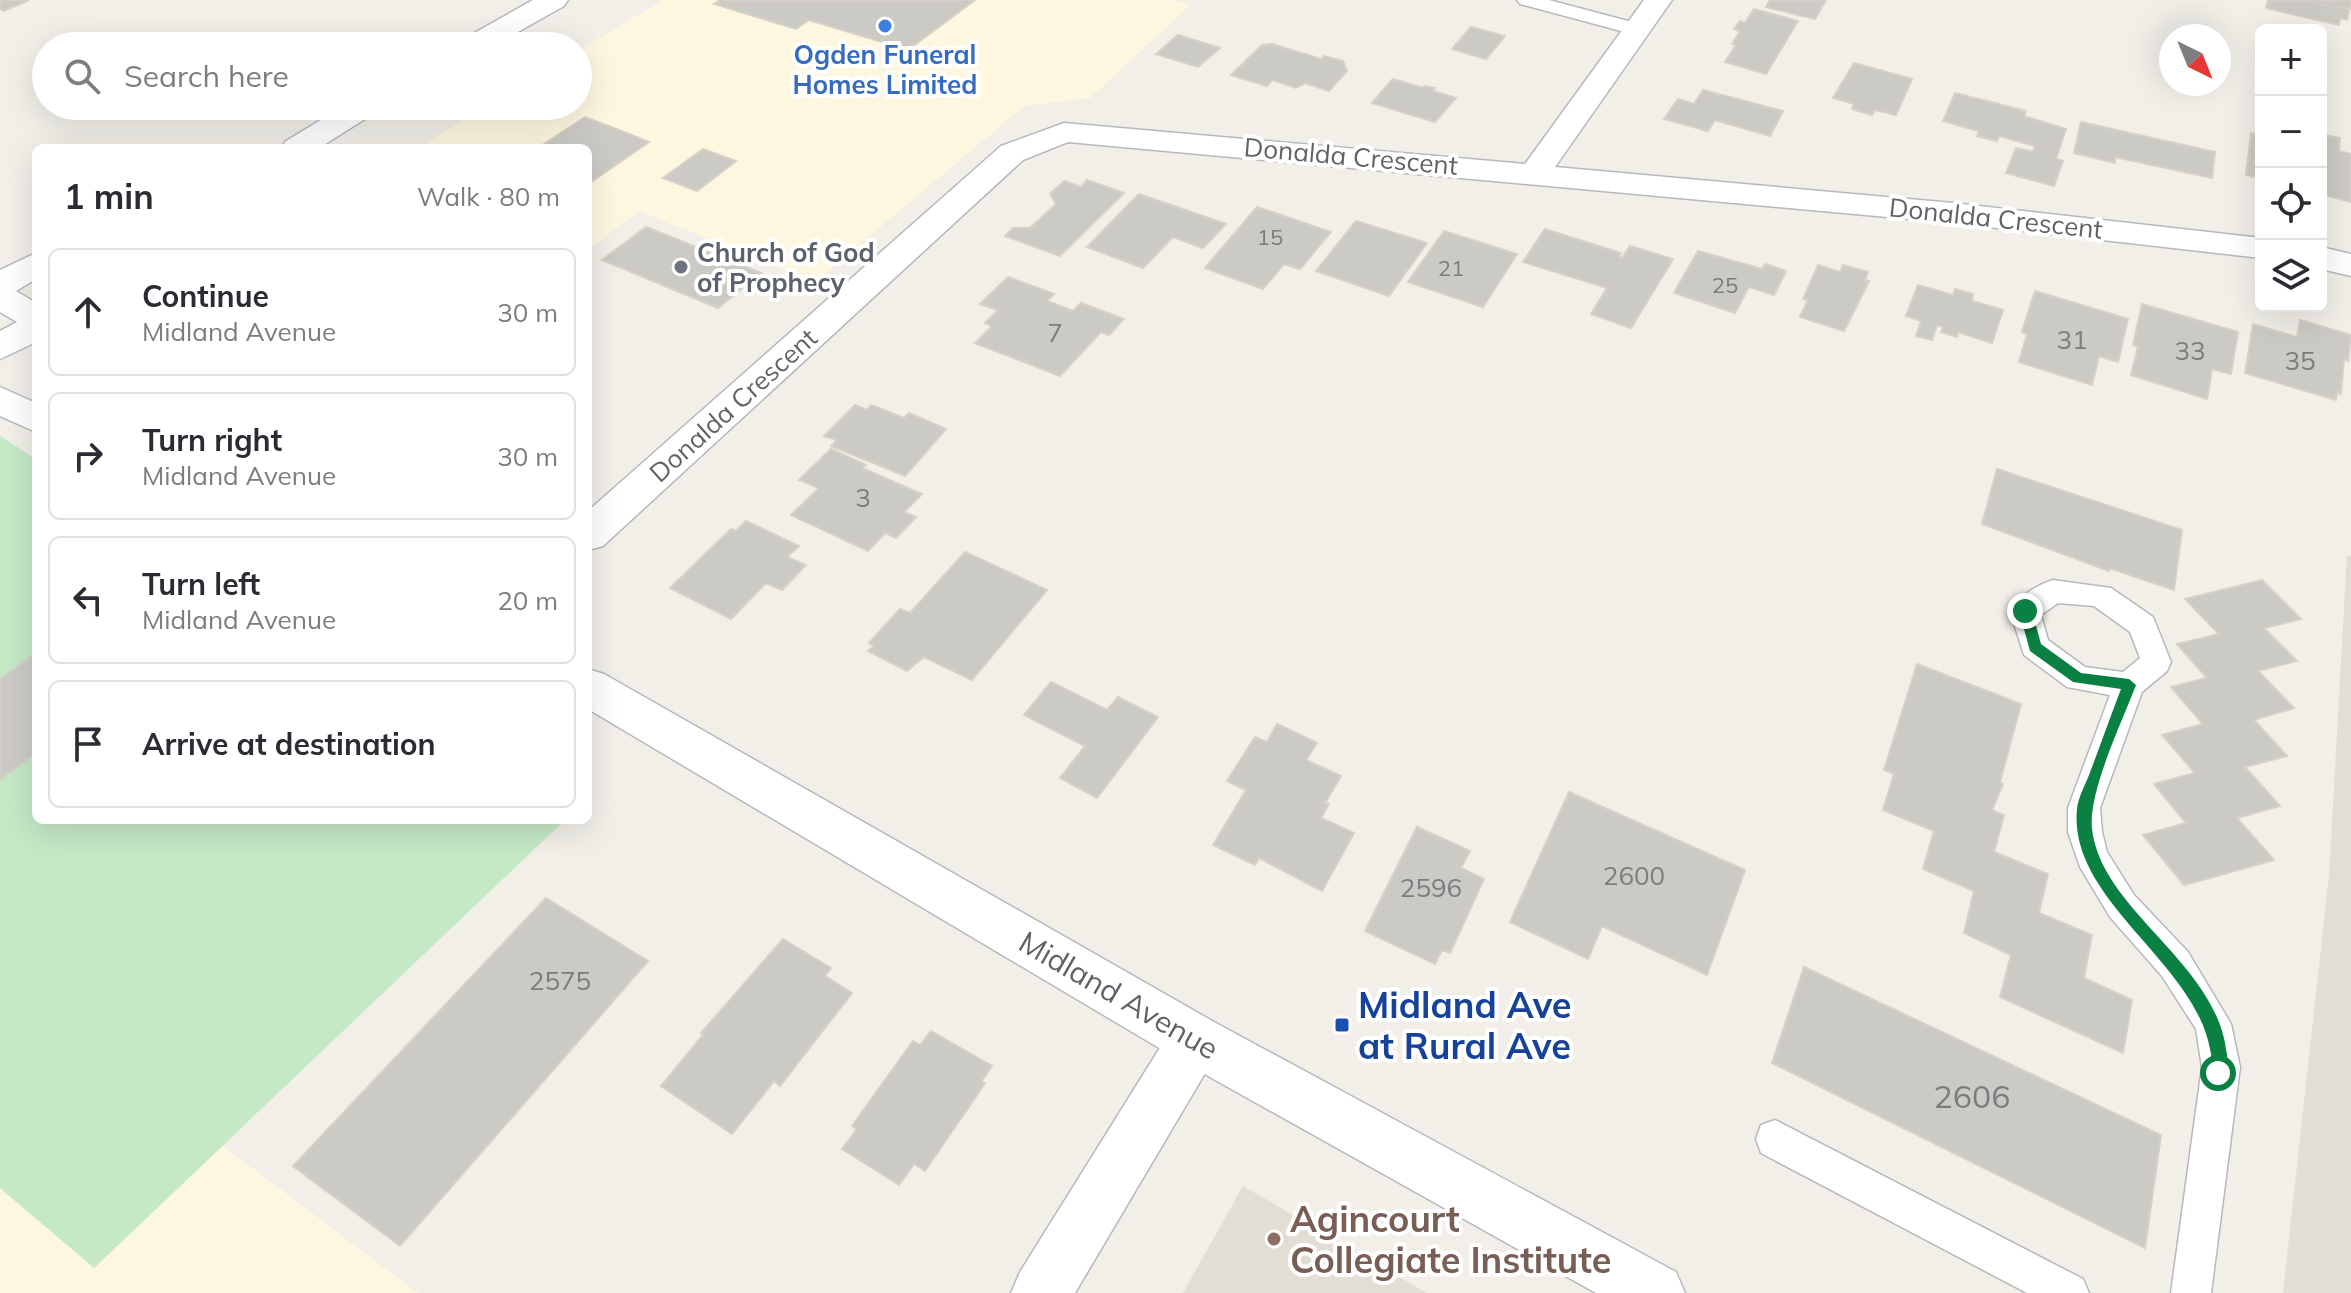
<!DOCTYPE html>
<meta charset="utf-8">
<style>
body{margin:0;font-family:Mulish,sans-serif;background:#f2f2f3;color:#2b2b33}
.controls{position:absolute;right:24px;top:24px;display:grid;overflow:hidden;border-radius:12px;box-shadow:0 8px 32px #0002}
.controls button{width:72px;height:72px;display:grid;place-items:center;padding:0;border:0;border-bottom:2px solid #e1e1e2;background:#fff;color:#2b2b33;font:40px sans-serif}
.compass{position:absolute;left:2159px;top:24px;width:72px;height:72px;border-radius:50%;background:#fff;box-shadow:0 8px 32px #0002;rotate:137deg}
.stop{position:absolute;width:24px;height:24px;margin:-18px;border:6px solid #0b8043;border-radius:50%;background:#fff}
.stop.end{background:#0b8043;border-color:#fff;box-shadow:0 2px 8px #0008}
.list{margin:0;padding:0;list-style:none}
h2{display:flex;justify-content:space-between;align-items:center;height:104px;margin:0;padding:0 32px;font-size:34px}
h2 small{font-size:26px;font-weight:400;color:#7c7c81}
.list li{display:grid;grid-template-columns:52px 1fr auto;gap:24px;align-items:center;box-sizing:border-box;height:128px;margin:0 16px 16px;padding:0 16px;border:2px solid #e1e1e2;border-radius:12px}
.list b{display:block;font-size:30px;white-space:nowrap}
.list p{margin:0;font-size:26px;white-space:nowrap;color:#7c7c81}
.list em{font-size:26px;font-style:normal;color:#7c7c81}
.icon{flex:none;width:44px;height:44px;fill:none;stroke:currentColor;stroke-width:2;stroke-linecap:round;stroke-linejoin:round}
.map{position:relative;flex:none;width:2351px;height:1293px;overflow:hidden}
.search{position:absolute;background:#fff;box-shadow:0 8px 32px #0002;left:32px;top:32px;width:560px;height:88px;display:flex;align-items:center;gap:20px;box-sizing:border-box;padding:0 28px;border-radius:44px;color:#7c7c81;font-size:30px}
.panel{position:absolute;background:#fff;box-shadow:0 8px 32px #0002;left:32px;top:144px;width:560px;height:680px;border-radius:12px}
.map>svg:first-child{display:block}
.commercial{fill:#fef7e0}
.education{fill:#e1ded6}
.green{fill:#c5e8c5}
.building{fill:#cccac5;stroke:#d6d1c6;stroke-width:2}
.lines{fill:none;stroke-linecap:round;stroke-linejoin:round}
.lane-casing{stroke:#b5b8bc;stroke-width:3}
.street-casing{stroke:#b5b8bc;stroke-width:3}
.secondary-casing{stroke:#b6babf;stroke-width:3}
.lane{fill:#fff;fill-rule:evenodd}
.street{fill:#fff;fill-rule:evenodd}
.secondary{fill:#fff;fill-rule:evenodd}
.route{fill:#0b8043}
.shop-dot{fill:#3f7fe0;stroke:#fff;stroke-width:3}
.worship-dot{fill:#6b7280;stroke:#fff;stroke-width:3}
.transit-dot{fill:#1a4fb4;stroke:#fff;stroke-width:3}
.education-dot{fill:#8d6e63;stroke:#fff;stroke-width:3}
.labels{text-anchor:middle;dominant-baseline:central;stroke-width:8;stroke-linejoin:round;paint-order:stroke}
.far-number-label{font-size:22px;fill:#7a7d7f}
.far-shop-label{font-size:26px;font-weight:bold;fill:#366cbe;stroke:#fff}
.far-street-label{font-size:26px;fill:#5f6368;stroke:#fff}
.far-worship-label{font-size:26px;font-weight:bold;fill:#5b616d;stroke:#fff;text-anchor:start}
.number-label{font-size:26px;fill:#7a7d7f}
.street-label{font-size:30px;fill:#5f6368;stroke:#fff}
.near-number-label{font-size:32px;fill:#7a7d7f}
.near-transit-label{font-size:36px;font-weight:bold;fill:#164399;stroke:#fff;text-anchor:start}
.near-education-label{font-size:36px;font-weight:bold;fill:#785e54;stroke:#fff;text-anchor:start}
</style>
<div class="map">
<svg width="2351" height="1293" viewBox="0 0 2351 1293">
<rect width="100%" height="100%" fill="#f1efe8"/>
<!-- commercial -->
<g class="commercial">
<path d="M663 0H1171L1190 5 1090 98 1024 106 815 282 639 211 588 250V148H418L487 106H578V51Z"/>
<path d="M223 1146 418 1293H0V1188L94 1268Z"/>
</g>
<!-- education -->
<g class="education">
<path d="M2347 555 2351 556V1293H2283L2329 875Z"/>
<path d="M1243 1186 1427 1293H1183Z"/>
</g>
<!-- green -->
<path class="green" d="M0 436 36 459V820H565L94 1268 0 1188Z"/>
<!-- building -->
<g class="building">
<path d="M0 0H29L4 11 0 9Z"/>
<path d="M720 0H975L908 50 809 20 796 29 714 4Z"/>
<path d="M1770 0H1826L1815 19 1766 7Z"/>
<path d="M2268 0H2351V9L2337 6 2349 10 2347 20 2340 18 2339 25 2266 8Z"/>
<path d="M1754 9 1798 21 1766 74 1725 62 1736 45 1732 44 1740 31 1734 29 1740 21 1745 23Z"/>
<path d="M1471 27 1505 36 1486 59 1452 49Z"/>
<path d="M1178 35 1220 48 1198 67 1156 54Z"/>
<path d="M1272 44 1321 59 1324 56 1343 61 1347 71 1329 91 1305 83 1296 88 1272 80 1267 86 1231 75 1262 45Z"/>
<path d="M1854 63 1912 79 1896 115 1875 110 1872 115 1852 109 1854 104 1833 98Z"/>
<path d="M1393 79 1423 88 1425 86 1435 88 1433 91 1456 98 1435 122 1372 103Z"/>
<path d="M1703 90 1783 111 1770 136 1715 120 1708 131 1664 119 1678 99 1694 104Z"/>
<path d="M1955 93 2026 111 2024 116 2066 129 2056 159 2063 161 2054 186 2006 173 2016 148 2033 152 2035 146 1999 136 1997 141 1977 136 1979 131 1943 121Z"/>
<path d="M585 117 624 132 649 142 588 184V148H538Z"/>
<path d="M2081 122 2215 152 2212 178 2115 157V163L2074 153Z"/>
<path d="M2251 133 2261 135V179L2246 175Z"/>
<path d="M2321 134 2340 138 2339 151 2351 154V202L2321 194Z"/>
<path d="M703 149 736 161 697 191 663 178Z"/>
<path d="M1087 180 1124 193 1060 256 1005 236 1013 228H1030L1056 204 1050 194 1064 181 1081 187Z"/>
<path d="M1139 194 1226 224 1203 248 1173 237 1143 268 1087 247Z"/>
<path d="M1257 207 1331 232 1300 269 1284 264 1263 289 1205 268Z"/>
<path d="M1356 221 1427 243 1389 296 1316 271Z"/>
<path d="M646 227 761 273 718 308 602 260Z"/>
<path d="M1545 229 1621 253 1619 257 1622 258 1630 246 1673 259 1631 328 1591 314 1607 288 1523 262Z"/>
<path d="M1444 231 1517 254 1483 307 1408 282Z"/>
<path d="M1698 251 1762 269 1765 264 1786 271 1774 295 1749 287 1735 313 1674 293Z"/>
<path d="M1818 265 1840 272 1843 265 1868 272 1865 280 1869 281 1844 331 1800 317 1808 300 1803 299Z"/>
<path d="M1008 277 1054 294 1047 301 1073 311 1081 303 1124 319 1109 335 1101 332 1060 376 975 343 992 326 985 323 998 310 980 304Z"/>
<path d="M1918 285 1953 295 1955 289 1973 294 1972 301 2003 310 1992 343 1958 332 1957 337 1941 332 1943 327 1937 325 1932 340 1916 336 1921 321 1906 316Z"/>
<path d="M2035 291 2128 319 2118 362 2099 356 2092 385 2019 362 2027 334 2022 332Z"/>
<path d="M2142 304 2238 332 2231 374 2212 369 2207 399 2131 375 2138 347 2133 345Z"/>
<path d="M2300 320 2351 335 2348 361 2344 359 2341 394 2337 392 2336 400 2245 373 2253 324 2297 337Z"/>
<path d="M855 405 867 410 871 405 904 418 909 413 946 429 905 476 831 446 837 440 824 436Z"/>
<path d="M831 449 866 465 862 468 922 494 904 512 916 517 896 538 885 533 868 551 791 515 819 488 799 480Z"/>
<path d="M1997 469 2182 530 2174 590 2109 568V571L1982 524Z"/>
<path d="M746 521 799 546 787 557 806 565 782 590 766 583 731 619 670 588 731 529 736 531Z"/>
<path d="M965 552 1047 590 972 680 924 657 907 671 868 651 874 646 869 643 900 609 910 613Z"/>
<path d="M2262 580 2301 619 2264 628 2297 661 2258 671 2294 708 2254 720 2287 756 2245 767 2280 806 2237 818 2274 860 2184 885 2143 835 2186 823 2154 784 2195 773 2162 735 2203 724 2171 687 2207 678 2177 644 2219 634 2185 599Z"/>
<path d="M36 653V753L0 780V679Z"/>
<path d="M1917 664 2021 704 2000 782 2003 784 1992 810 2004 815 1994 852 2048 874 2039 913 2092 935 2084 978 2132 1000 2123 1053 2000 997 2011 955 1964 933 1974 891 1923 869 1934 831 1883 810 1894 774 1884 770Z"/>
<path d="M1051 682 1107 710 1118 697 1158 717 1097 798 1060 778 1085 746 1024 715Z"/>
<path d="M1277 724 1317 743 1306 760 1341 776 1325 803 1329 804 1321 818 1354 833 1322 891 1259 858 1255 865 1213 845 1246 790 1227 781 1255 737 1267 742Z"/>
<path d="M1569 792 1745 870 1707 975 1602 926 1588 959 1510 922Z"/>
<path d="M1417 827 1470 851 1461 868 1484 879 1450 953 1442 950 1435 964 1365 931Z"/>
<path d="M546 898 648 961 400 1246 293 1166Z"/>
<path d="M783 939 831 968 825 976 852 993 780 1086 774 1081 732 1134 661 1086 703 1035 701 1033Z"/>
<path d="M1804 967 2161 1135 2145 1248 1772 1063Z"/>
<path d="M931 1031 992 1066 981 1082 985 1083 925 1171 914 1164 899 1185 842 1149 857 1129 852 1126 913 1041 920 1045Z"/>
</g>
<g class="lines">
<defs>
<g id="lane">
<path d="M1517 0H1549L1643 25 1646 29 1636 35 1520 4Z"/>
<path d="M2053 580 2111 588 2153 617 2171 662 2167 671 2142 692 2100 808 2102 832 2107 852 2134 895 2188 952 2231 1024 2240 1067 2211 1293H2171L2202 1067 2196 1029 2162 976 2110 917 2080 867 2068 832V808L2110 695 2067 687 2024 655 2010 611C2018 597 2037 585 2053 580ZM2058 603 2094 606 2130 632 2140 658 2123 672 2085 667 2048 640 2041 615Z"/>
<path d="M1775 1120 2083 1279 2089 1293H2027L1761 1153 1756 1139 1761 1125Z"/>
</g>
<g id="street">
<path d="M1644 0H1672L1555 167 1953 203 2261 238V258L1953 223 1068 142 1023 160 603 546 588 550V511L1001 146 1064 123 1525 164Z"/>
<path d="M2321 247 2351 254V276L2321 269Z"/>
<path d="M1195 1014 1214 1022 1222 1040 1214 1058 1075 1293H1011L1020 1272 1176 1022Z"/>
</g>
<g id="secondary">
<path d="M533 0H568L564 6 493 46H457L462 40Z"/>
<path d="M344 106H380L376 112 319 148H281L286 141Z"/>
<path d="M36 253V279L16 291 36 303V342L0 359V331L17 322 0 312V270Z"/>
<path d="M0 387 36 403V432L0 416Z"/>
<path d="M588 669 604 674 1214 1022 1676 1272 1685 1293H1596L1176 1058 588 709Z"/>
</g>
</defs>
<!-- lane casing -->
<use href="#lane" class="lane-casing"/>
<!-- street casing -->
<use href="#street" class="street-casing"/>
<!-- secondary casing -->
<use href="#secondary" class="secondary-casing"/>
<!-- lane -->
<use href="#lane" class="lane"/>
<!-- street -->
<use href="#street" class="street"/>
<!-- secondary -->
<use href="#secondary" class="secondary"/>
</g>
<!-- route -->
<path class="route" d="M2025 606 2032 611 2041 644 2081 673 2129 679 2136 685C2122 722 2088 792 2092 829 2101 908 2209 959 2225 1043 2227 1057 2231 1066 2223 1078H2212L2210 1073C2213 1064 2212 1058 2210 1049 2194 961 2068 900 2077 809 2078 798 2085 785 2089 775 2100 746 2110 718 2121 689L2073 682 2030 651 2019 611Z"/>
<!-- markers -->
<circle class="shop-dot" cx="885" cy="26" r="8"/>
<circle class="worship-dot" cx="681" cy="267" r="8"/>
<rect class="transit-dot" x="1334" y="1017" width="16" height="16" rx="4"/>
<circle class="education-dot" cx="1274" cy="1239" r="8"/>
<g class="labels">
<!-- far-number labels -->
<g class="far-number-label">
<text x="1270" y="237">15</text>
<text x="1451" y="268">21</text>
<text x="1725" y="285">25</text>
</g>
<!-- far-shop labels -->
<g class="far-shop-label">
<text x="885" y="54">Ogden Funeral<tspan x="885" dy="30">Homes Limited</tspan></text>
</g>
<!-- far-street labels -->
<g class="far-street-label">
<text transform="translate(1351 156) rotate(5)">Donalda Crescent</text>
<text transform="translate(1996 218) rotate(6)">Donalda Crescent</text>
<text transform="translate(733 405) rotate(-42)">Donalda Crescent</text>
</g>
<!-- far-worship labels -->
<g class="far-worship-label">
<text x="697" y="252">Church of God<tspan x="697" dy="30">of Prophecy</tspan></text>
</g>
<!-- number labels -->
<g class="number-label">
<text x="1055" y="332">7</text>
<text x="2072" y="339">31</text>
<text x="2190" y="350">33</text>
<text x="2300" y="360">35</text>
<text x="863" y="497">3</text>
<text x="1634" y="875">2600</text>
<text x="1431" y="887">2596</text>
<text x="560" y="980">2575</text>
</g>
<!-- street labels -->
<g class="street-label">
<text transform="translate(1119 995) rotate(30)">Midland Avenue</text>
</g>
<!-- near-number labels -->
<g class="near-number-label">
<text x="1972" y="1096">2606</text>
</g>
<!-- near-transit labels -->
<g class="near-transit-label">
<text x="1358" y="1004">Midland Ave<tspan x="1358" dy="41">at Rural Ave</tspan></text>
</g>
<!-- near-education labels -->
<g class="near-education-label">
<text x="1290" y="1218">Agincourt<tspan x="1290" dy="41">Collegiate Institute</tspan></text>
</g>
</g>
</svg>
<div class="controls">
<button>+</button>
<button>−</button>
<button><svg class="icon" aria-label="locate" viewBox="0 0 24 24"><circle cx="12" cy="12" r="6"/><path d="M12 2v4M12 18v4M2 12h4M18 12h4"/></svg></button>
<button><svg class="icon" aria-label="layers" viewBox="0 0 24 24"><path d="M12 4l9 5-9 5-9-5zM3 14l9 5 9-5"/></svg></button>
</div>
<svg class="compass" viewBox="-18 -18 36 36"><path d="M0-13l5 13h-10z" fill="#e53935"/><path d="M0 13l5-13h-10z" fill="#7c7c81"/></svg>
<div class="stop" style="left:2218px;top:1073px"></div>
<div class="stop end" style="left:2025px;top:611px"></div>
<div class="search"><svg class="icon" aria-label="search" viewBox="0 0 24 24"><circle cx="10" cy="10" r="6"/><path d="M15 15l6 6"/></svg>Search here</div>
<section class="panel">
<h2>1 min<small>Walk · 80 m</small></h2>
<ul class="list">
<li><svg class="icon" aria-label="ahead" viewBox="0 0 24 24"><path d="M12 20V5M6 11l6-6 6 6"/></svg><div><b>Continue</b><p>Midland Avenue</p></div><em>30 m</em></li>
<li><svg class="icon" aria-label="right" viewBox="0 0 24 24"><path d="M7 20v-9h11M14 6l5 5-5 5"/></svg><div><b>Turn right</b><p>Midland Avenue</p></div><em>30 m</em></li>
<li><svg class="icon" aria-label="left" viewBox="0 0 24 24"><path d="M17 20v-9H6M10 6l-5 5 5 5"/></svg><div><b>Turn left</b><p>Midland Avenue</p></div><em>20 m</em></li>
<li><svg class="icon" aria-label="arrive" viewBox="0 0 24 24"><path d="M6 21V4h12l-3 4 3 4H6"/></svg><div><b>Arrive at destination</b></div></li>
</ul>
</section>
</div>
